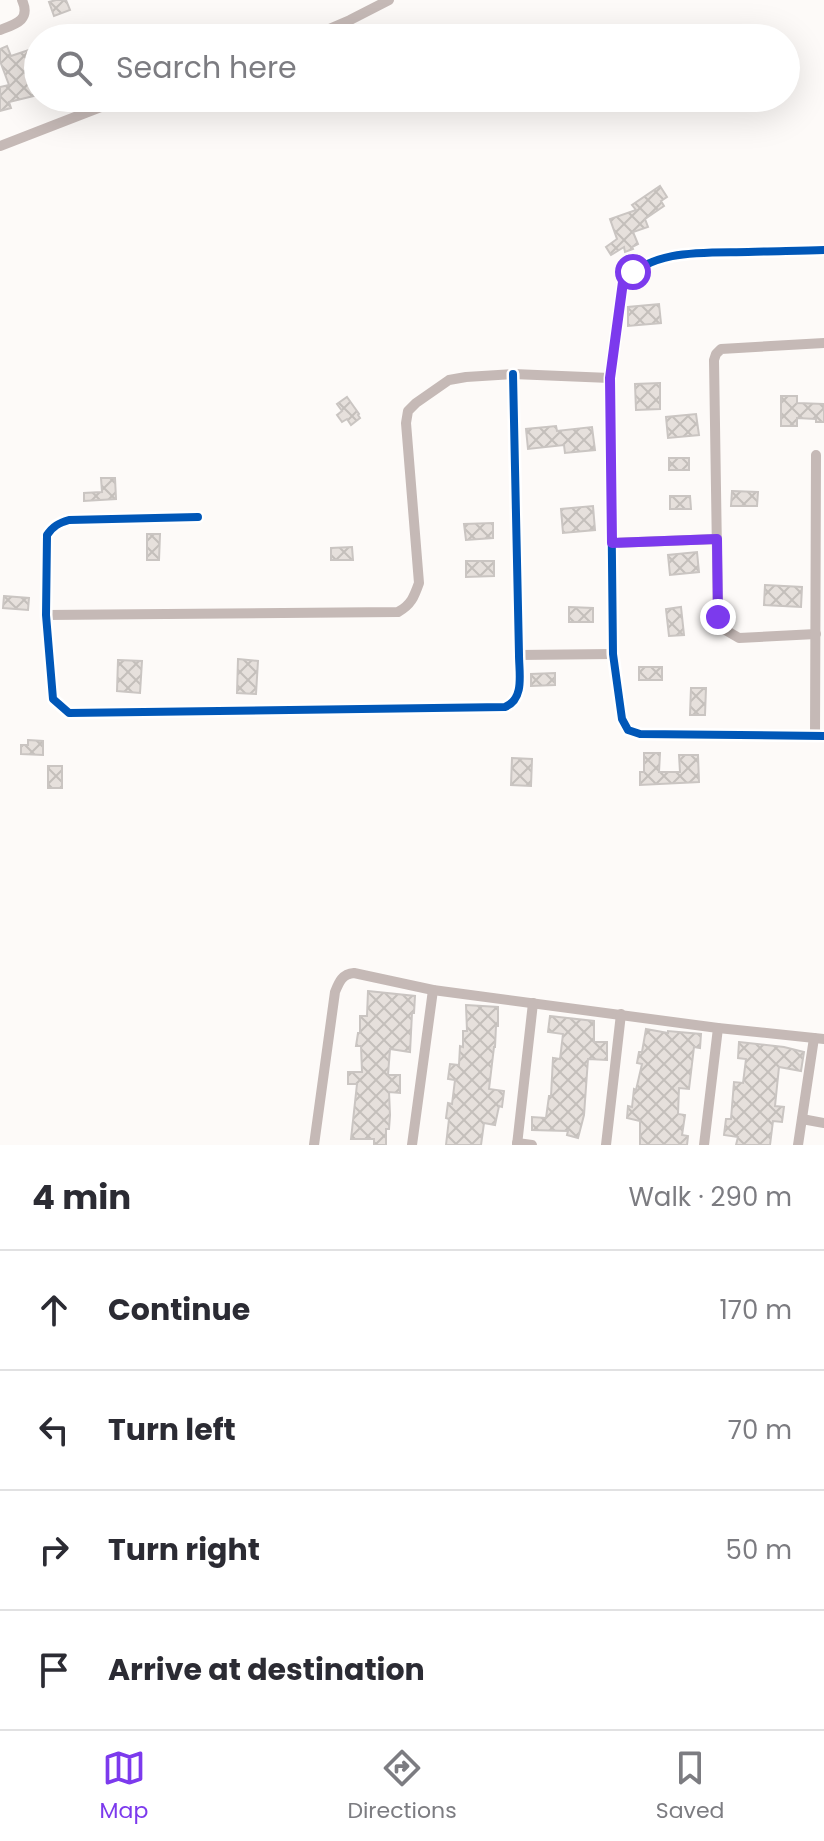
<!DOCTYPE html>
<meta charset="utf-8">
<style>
body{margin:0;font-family:Poppins,sans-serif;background:#f2f2f3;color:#2b2b33}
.stop{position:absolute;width:24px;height:24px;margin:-18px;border:6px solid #7c3aed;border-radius:50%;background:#fff}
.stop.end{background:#7c3aed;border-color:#fff;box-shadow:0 2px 8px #0008}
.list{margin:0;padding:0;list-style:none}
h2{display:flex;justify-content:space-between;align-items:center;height:104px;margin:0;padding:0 32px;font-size:34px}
h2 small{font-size:26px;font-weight:400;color:#7c7c81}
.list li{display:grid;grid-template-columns:52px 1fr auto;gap:24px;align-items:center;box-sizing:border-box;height:120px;padding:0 32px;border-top:2px solid #e1e1e2}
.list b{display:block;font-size:30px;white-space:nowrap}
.list em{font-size:26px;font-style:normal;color:#7c7c81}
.icon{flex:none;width:44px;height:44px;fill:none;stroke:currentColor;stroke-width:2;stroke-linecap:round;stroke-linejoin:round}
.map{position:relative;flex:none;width:824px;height:1145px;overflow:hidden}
.search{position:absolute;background:#fff;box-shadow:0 8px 32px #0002;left:24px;right:24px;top:24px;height:88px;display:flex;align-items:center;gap:20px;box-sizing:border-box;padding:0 28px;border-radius:44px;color:#7c7c81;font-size:30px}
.sheet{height:584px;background:#fff}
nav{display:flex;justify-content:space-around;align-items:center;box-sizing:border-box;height:112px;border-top:2px solid #e1e1e2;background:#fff;font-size:22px;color:#7c7c81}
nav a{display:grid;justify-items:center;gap:4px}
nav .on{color:#7c3aed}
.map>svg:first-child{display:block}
.building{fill:url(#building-cross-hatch);stroke:#cac5c2;stroke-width:2}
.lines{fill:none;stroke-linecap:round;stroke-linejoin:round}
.street{stroke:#c5b9b6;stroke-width:10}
.cycleway-casing{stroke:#fff;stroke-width:13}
.cycleway{stroke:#0057b8;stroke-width:8}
.route{stroke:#7c3aed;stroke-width:10}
</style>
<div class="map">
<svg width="824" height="1145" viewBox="0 0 824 1145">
<defs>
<pattern id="building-cross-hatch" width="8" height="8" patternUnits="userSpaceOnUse" patternTransform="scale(2)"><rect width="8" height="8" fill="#e6e0dc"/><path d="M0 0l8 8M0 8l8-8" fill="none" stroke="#c4bfbb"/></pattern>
</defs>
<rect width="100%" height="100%" fill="#fdfaf8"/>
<!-- building -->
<g class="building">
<path d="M56 0H66L70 10 54 16 49 2Z"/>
<path d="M7 46 11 56 38 47V95L9 102 11 108 0 111V87L9 85 0 61V49Z"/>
<path d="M660 186 667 197 661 201 664 206 645 219 648 227 633 232 638 244 632 247 633 249 625 252 624 247 611 255 606 247 617 239 610 219 636 210 632 205Z"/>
<path d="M659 304 661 323 628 326V307Z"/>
<path d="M660 383V409L636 410 635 384Z"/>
<path d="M781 396H797V403L824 404V422H816V419L797 418V426H781Z"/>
<path d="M347 397 359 414 358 415 360 418 351 425 347 419 342 422 337 415 342 411 337 404Z"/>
<path d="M696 414 699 435 668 438 666 417Z"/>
<path d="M556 426 557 431 592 427 595 450 565 453 564 445 528 449 526 429Z"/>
<rect x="669" y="458" width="20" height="12"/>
<path d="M101 478H115L116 499 84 501V493L102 492Z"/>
<path d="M732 491 758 492 757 506H731Z"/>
<path d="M670 496H690L691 509H670Z"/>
<path d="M593 506 595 530 563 533 561 509Z"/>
<path d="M493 523V538L466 540 464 524Z"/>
<path d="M147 534H160L159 560H147Z"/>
<path d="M352 547 353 560H331V548Z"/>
<path d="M697 552 699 572 670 575 668 555Z"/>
<path d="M466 561H494V576L466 577Z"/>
<path d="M765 585 802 587 801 607 764 605Z"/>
<path d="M4 596 29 598 28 610 3 608Z"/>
<path d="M569 607 593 608V622H569Z"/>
<path d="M681 607 684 635 669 636 666 609Z"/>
<path d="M238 659 258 661 256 694 237 693Z"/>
<path d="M118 660 142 661 140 693 117 691Z"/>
<rect x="639" y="667" width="23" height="13"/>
<path d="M555 673V685L531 686V674Z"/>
<path d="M691 688H706L705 715H690Z"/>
<path d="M28 740 43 741V755L21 754V745H28Z"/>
<path d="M644 753H660L659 772H680L679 755H698L699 782 640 785V772H644Z"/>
<path d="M512 758 532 759 531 786 511 785Z"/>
<rect x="48" y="766" width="14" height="22"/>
<path d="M368 991 415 996 414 1013H412L410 1052 390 1049 388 1075H400V1093L389 1092 390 1115 389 1129H386V1145H374V1139H351L357 1084H348V1072H362L361 1046H356L358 1033H360V1016H367Z"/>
<path d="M466 1005 498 1007V1026H496L495 1047H494L489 1089 504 1091 502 1107 499 1106 495 1125 484 1123 481 1145H446L449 1119 446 1118 448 1103 452 1104 455 1080 448 1079 450 1064 459 1065 460 1046 463 1047V1031H467Z"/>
<path d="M550 1016 594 1021V1042H607V1060L588 1059 584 1115 578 1138 567 1135 568 1131 532 1130V1117L546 1118 549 1096H551L553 1058 560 1059 563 1034 548 1032Z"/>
<path d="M646 1029 668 1033V1031L701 1034 700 1048 694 1047 689 1089 679 1088 678 1114 685 1115 682 1135 688 1136 687 1145H640V1121L627 1118 628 1106 632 1107 634 1089 636 1090 642 1064 637 1063 639 1052H642Z"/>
<path d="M739 1042 784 1047 804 1052 801 1071 779 1067 775 1106 784 1107 782 1122 773 1121 770 1145H736L738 1137 724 1135 726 1119H731L734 1082 743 1083 746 1059 738 1058Z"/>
</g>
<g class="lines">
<!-- street -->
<g class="street">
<path d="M0 30C16 24 31 20 22 0"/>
<path d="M308 38 350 20 389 0"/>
<path d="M0 146 124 98"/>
<path d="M824 250C799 251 773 251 748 252 706 253 653 248 623 282L610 378 613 654 622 719 628 730 640 734 824 736"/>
<path d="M198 517 69 520C59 523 53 526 47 535L46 615 53 699 69 713 505 707C525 699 519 673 519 655L513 374"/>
<path d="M612 543 717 539"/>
<path d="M46 615 398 612C411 605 414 597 419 583L406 423 408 411 416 403 449 380 466 377 513 374 610 378"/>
<path d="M816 634 739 638 727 631 718 617 714 360 716 354 721 349 824 343"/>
<path d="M519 655 613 654"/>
<path d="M815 736 816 455"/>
<path d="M802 1119 824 1123"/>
<path d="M517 1143 532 1145"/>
<path d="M314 1145 335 992C339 982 342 974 354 973L433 990 718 1028 824 1039"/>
<path d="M412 1145 433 990"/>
<path d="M517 1145 533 1003"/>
<path d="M606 1145 621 1014"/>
<path d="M704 1145 718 1028"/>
<path d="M798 1145 814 1038"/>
</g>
<defs>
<g id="cycleway">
<path d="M824 250C799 251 773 251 748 252 706 253 653 248 623 282L610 378 613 654 622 719 628 730 640 734 824 736"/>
<path d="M198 517 69 520C59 523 53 526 47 535L46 615 53 699 69 713 505 707C525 699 519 673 519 655L513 374"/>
</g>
</defs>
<!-- cycleway casing -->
<use href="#cycleway" class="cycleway-casing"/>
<!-- cycleway -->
<use href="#cycleway" class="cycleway"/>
</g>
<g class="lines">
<!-- route -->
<path class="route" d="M633 272 623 282 610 378 612 543 717 539 718 617"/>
</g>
</svg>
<div class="stop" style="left:633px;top:272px"></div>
<div class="stop end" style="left:718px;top:617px"></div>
<div class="search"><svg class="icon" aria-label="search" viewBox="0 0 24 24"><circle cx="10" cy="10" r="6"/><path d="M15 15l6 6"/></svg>Search here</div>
</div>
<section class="sheet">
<h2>4 min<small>Walk · 290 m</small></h2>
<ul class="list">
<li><svg class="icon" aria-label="ahead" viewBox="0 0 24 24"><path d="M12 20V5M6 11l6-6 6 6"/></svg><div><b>Continue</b></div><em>170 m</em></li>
<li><svg class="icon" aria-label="left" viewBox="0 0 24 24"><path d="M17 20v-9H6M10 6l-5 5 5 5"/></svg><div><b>Turn left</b></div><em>70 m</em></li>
<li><svg class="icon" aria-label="right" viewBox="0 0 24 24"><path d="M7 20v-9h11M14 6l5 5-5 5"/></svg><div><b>Turn right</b></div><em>50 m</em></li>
<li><svg class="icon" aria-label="arrive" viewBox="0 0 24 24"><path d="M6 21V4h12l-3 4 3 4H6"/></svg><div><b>Arrive at destination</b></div></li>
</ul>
</section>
<nav>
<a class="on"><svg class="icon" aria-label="map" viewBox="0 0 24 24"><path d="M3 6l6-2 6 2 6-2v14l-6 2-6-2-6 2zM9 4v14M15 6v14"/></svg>Map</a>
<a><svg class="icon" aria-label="directions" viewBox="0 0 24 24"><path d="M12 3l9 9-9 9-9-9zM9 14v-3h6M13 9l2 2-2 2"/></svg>Directions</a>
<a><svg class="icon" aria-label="saved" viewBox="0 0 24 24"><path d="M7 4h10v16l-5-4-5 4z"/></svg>Saved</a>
</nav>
